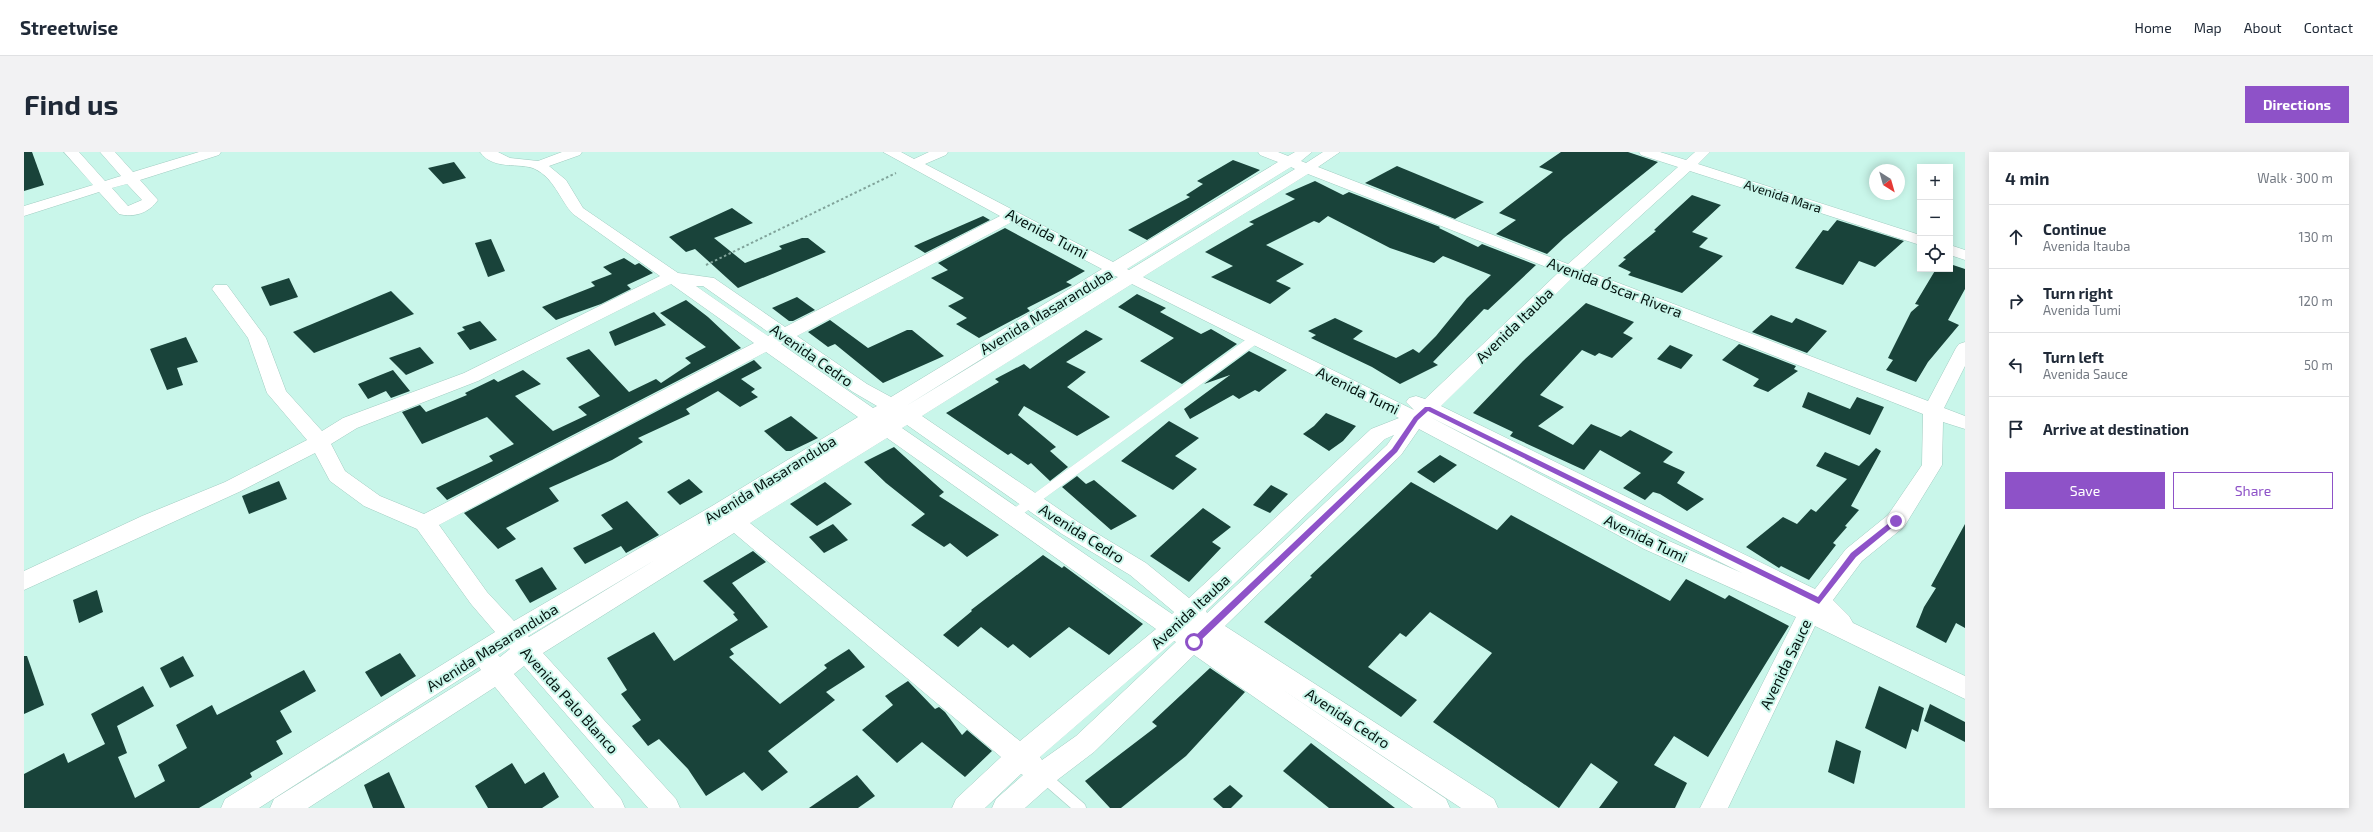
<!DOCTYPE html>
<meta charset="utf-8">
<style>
body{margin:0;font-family:"Exo 2",sans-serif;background:#f2f2f3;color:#1f2937}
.controls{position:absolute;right:12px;top:12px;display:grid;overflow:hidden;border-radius:0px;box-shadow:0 2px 10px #0003}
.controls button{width:36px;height:36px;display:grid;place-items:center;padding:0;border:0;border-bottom:1px solid #e0e1e3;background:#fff;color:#1f2937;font:20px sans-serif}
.compass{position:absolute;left:1845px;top:12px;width:36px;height:36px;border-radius:50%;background:#fff;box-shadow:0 2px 10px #0003;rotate:143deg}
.stop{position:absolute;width:12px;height:12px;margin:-9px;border:3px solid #8e52c8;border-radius:50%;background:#fff}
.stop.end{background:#8e52c8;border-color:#fff;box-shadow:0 1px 4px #0008}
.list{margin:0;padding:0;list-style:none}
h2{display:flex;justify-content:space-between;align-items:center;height:52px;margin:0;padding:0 16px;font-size:17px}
h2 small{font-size:13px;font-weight:400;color:#747a83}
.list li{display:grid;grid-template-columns:26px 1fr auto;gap:12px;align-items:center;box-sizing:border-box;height:64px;padding:0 16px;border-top:1px solid #e0e1e3}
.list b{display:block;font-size:15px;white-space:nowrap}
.list p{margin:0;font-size:13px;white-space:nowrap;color:#747a83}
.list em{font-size:13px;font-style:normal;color:#747a83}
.actions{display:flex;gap:8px;padding:12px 16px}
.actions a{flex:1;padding:9px 0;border:1px solid #8e52c8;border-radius:0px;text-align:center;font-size:14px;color:#8e52c8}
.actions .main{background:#8e52c8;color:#fff}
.icon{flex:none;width:22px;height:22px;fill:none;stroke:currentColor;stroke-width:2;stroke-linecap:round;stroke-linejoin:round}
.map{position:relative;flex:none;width:1941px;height:656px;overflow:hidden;border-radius:0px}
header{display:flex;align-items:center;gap:24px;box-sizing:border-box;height:56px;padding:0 20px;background:#fff;border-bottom:1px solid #e0e1e3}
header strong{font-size:19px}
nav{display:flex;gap:22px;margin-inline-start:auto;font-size:14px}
.intro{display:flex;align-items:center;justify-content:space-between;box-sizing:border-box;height:96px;padding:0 24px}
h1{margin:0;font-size:28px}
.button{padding:10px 18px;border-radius:0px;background:#8e52c8;color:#fff;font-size:14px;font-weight:700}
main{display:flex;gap:24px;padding:0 24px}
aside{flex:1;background:#fff;border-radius:0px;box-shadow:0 2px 10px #0003}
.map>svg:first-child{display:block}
.building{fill:#19433a}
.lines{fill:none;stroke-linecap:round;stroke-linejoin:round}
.service-far1-casing{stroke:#a0ccc1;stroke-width:10}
.service-casing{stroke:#a0ccc1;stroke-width:13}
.minor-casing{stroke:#a0ccc1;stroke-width:1}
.path{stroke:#80a39a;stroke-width:2;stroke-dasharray:2.5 2.5;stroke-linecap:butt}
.service-far1{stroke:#fff;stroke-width:10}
.service{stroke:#fff;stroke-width:12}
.minor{fill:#fff;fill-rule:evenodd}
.route{fill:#8e52c8}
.labels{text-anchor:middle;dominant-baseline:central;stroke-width:4;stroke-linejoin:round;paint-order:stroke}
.far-street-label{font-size:13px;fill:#051511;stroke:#c9f6ea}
.street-label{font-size:15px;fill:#051511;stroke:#c9f6ea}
</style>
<header>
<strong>Streetwise</strong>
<nav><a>Home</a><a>Map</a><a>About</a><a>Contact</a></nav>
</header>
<div class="intro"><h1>Find us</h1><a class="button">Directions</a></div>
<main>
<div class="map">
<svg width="1941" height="656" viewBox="0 0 1941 656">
<rect width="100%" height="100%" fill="#c9f6ea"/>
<!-- building -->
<g class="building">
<path d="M0 0H8L20 33 0 39Z"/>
<path d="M1537 0H1604L1634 10 1540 86 1523 102 1472 82 1492 68 1475 61 1529 20 1515 15Z"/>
<path d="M1209 8 1236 18 1123 88 1104 78 1166 45 1162 43 1179 32 1173 29Z"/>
<path d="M430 10 442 26 419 32 404 16Z"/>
<path d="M1373 14 1460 50 1431 67 1341 31Z"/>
<path d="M1291 29 1319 43 1325 40 1416 75 1415 76 1454 95 1458 92 1512 113 1464 158 1460 157 1409 210 1414 213 1376 232 1348 215 1287 186 1292 183 1284 179 1311 166 1339 179 1329 187 1372 206 1389 197 1395 201 1412 184 1443 146 1467 123 1419 104 1410 111 1366 96 1304 64 1295 71 1290 69 1242 93 1280 112 1252 129 1267 136 1246 152 1187 125 1209 114 1181 100 1230 72 1225 70 1271 47 1261 42Z"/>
<path d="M1668 43 1697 53 1668 80 1684 86 1675 95 1699 104 1658 141 1604 123 1607 120 1594 114 1602 107 1599 106 1632 79 1630 78Z"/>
<path d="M708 56 729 71 690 86 721 111 758 97 755 94 778 86H784L802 100 714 136 671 97 662 100 645 85Z"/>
<path d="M959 64 966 68 901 101 890 94Z"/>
<path d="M1813 68 1880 89 1851 115 1835 109 1819 133 1771 116 1799 78 1804 79Z"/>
<path d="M981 76 1061 119 1042 130 1048 133 1003 156 1006 159 955 186 932 172 943 166 924 154 940 146 907 126 924 118 914 111Z"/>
<path d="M467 87 481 119 464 125 451 91Z"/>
<path d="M600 106 611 113 615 111 629 121 603 133 607 137 577 152 532 168 518 155 571 134 567 130 588 122 579 115Z"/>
<path d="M1926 112 1941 117V137L1924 168 1935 173 1904 210 1892 230 1862 218 1869 208 1864 206 1887 160 1895 153 1891 152 1912 117H1926Z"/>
<path d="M265 126 274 145 246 154 237 135Z"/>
<path d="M367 139 390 162 290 201 269 180Z"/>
<path d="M1113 142 1142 156 1136 160 1177 182 1187 177 1213 192 1158 232 1116 209 1150 186 1094 155Z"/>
<path d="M773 145 791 158 769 169H765L748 156Z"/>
<path d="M662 148 684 165 717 196 423 348 412 336 469 309 465 304 490 292 463 265 398 292 378 260 396 253 402 260 443 243 441 241 470 227 474 230 499 218 517 232 491 244 529 279 563 263 554 255 576 244 542 206 565 197 605 240 632 227 637 231 667 211 661 206 682 195 636 161Z"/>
<path d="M1562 151 1610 170 1599 181 1609 186 1588 206 1575 201 1571 204 1558 198 1516 243 1540 255 1514 274 1549 293 1567 272 1597 285 1606 278 1649 300 1639 310 1661 320 1653 331 1680 347 1663 359 1636 342 1629 340 1621 348 1599 336 1617 321 1576 298 1560 318 1486 284 1489 280 1449 261 1499 209Z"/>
<path d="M630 160 642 173 591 194 585 180Z"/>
<path d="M1747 163 1768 171 1772 166 1803 179 1783 201 1728 180Z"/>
<path d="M806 168 844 196 883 178H888L920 204 859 231 811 192 804 195 784 180Z"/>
<path d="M456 169 473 188 446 198 433 181 441 178 438 175Z"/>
<path d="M1062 178 1079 187 1042 210 1062 220 1043 235 1086 265 1053 284 1000 254 994 263 1032 295 1026 299 1044 315 1026 329 1007 311 1004 313 987 301 984 303 922 261 975 230 971 227 1000 212 1006 217Z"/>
<path d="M162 185 174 210 153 216 159 233 143 238 126 197Z"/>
<path d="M1715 192 1772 214 1770 217 1774 219 1744 240 1729 234 1735 227 1698 208Z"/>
<path d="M1646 193 1669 203 1657 217 1633 207Z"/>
<path d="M396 195 410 211 382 223 365 206Z"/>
<path d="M1225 199 1263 218 1235 240 1231 238 1215 247 1209 243 1166 267 1160 257 1206 223 1180 232Z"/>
<path d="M730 208 738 216 717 227 731 237 727 240 734 245 716 255 694 239 662 257 666 262 614 286 619 290 588 308 525 336 535 349 482 376 492 387 474 397 440 361Z"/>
<path d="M369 218 386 239 367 246 362 239 344 247 334 232Z"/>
<path d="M1784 240 1826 257 1833 245 1860 255 1846 283 1778 255Z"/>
<path d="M1302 261 1332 274 1319 289 1305 299 1279 282 1290 274Z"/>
<path d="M767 264 794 286 767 299H762L740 279Z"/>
<path d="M1145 269 1175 286 1151 304 1173 317 1149 338 1097 309Z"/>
<path d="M870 295 920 340 915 344 975 383 943 405 926 391 920 395 887 373 901 362 862 331 840 310Z"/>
<path d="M1852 296 1857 299 1827 354 1835 358 1821 374 1823 375 1809 391 1812 393 1785 428 1757 414 1755 416 1722 395 1759 365 1773 372 1787 357 1792 360 1823 327 1792 314 1801 300 1835 314Z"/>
<path d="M1416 303 1433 313 1410 331 1393 320Z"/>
<path d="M1053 324 1062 332 1070 328 1113 364 1087 378 1038 335Z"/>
<path d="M665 327 679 340 656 353 643 340Z"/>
<path d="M255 329 263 347 225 362 218 344Z"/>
<path d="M801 330 828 352 793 374 766 352Z"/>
<path d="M1387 330 1473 378 1487 363 1646 449 1662 427 1701 447 1705 443 1765 474 1684 605 1650 584 1630 613 1663 631 1651 656H1575L1594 630 1567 611 1535 656 1409 570 1468 501 1406 460 1382 485 1376 481 1344 515 1393 548 1377 565 1240 470 1288 425 1286 424Z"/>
<path d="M1247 333 1264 342 1246 361 1229 353Z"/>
<path d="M603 349 635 383 602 401 597 394 561 412 549 396 589 377 577 363Z"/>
<path d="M1179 356 1207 375 1188 390 1197 396 1165 430 1126 404Z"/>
<path d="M809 372 824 388 800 401 785 385Z"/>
<path d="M1941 372V476L1932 471 1922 491 1892 475 1900 455 1912 436 1907 434Z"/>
<path d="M729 399 742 410 708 431 744 475 706 497 710 502 705 505 756 552 803 516 800 513 825 497 841 515 802 540 811 548 744 599 764 620 738 639 720 620 682 644 664 617 635 587 624 594 608 574 617 568 597 542 603 538 583 506 630 480 650 509 714 468 709 462 711 461 679 429Z"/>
<path d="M1019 403 1038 416 1040 414 1119 472 1085 503 1045 475 1006 506 989 492 984 496 957 475 934 495 919 483 948 459 947 458Z"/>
<path d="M518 415 533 437 506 451 491 428Z"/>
<path d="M73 438 79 460 55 471 49 448Z"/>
<path d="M376 501 392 524 357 545 341 520Z"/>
<path d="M0 504H3L20 553 0 562Z"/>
<path d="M159 504 170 524 146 536 136 516Z"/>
<path d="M1186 516 1221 540 1162 604 1097 656H1086L1061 629 1133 574 1128 570Z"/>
<path d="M280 518 292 539 256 559 268 580 252 589 259 602 226 621 228 625 175 656H0V622L40 601 44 611 81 592 67 562 119 534 130 554 93 574 103 601 94 605 111 646 141 629 134 613 163 596 152 573 188 553 193 563Z"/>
<path d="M884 529 911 557 915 555 921 560 938 583 943 578 968 599 941 625 898 590 873 611 838 578 869 553 861 544Z"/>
<path d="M1855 534 1900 556 1894 580 1888 577 1882 597 1841 576Z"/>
<path d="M1906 552 1941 570V590L1900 569Z"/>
<path d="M1812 588 1837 599 1830 632 1804 620Z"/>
<path d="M1287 591 1371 656H1305L1259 619Z"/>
<path d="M488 611 501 632 520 620 535 645 518 656H464L451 634Z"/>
<path d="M365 620 381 656H349L340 633Z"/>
<path d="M833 623 851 644 834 656H785Z"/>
<path d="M1206 633 1219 644 1207 656H1199L1189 647Z"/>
</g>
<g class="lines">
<defs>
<path id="service-far1" d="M989 363 1231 187"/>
<path id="service" d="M1018 623 1056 656"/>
<g id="minor">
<path d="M40 0H55L81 29 97 24 76 0H91L109 20 175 0H197L195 3 116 28 134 48C125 61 110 66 95 62L75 40 0 64V54L69 33ZM103 32 118 48 104 54 88 36Z"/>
<path d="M456 0H474L486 6 514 9 538 0H558L556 3 525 14 542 28 559 56 654 121 690 126 761 175 976 64 859 0H877L890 7 905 0H924L922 3 901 12 1089 110 1254 10 1236 3 1234 0H1254L1264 4 1271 0H1288L1277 9 1282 11 1299 0H1316L1294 15 1544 112 1654 15 1617 3 1615 0H1636L1662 8 1671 0H1686L1674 12 1896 83V93L1666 19 1558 117 1904 249 1932 196 1935 192 1941 190V214L1920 256 1941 264V277L1919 270 1918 313 1915 318 1880 375 1838 409 1809 448 1825 464 1829 471 1941 524V547L1791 474 1704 656H1676L1772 465 1620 397 1395 277 1377 303 1201 474 1470 647 1474 656H1437L1259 538 1422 647 1426 656H1389L1170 503 1070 600 1028 632 1001 656H968L972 647 999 623 997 622 961 656H928L932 647 977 605 710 381 519 501 652 647 656 656H624L500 514 490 522 597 647 601 656H570L471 535 284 656H246L250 647 457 518 455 515 235 656H197L201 647 471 480 447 452 393 377 340 354 306 329 291 301 215 340 0 438V419L118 364 201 330 283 288 243 241 224 186 188 137 191 133H203L242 186 262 239 298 279 319 266 440 221 636 124 549 62C536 48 530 26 511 17 496 10 469 19 456 0ZM1267 15 1271 17 1105 118 1103 117ZM1284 22 1535 120 1401 247 1392 244 1385 246 1382 250 1390 258 1119 125ZM988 70 1078 117 867 245 843 232 773 184ZM1091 124 1094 125 882 254ZM1549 125 1899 262 1898 313 1864 363 1822 397 1791 437 1417 254ZM647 132 730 191 400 362 356 344 321 319 307 292 333 276 454 229ZM1108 132 1375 266 1347 277 1165 446 1122 411 1054 370 898 264ZM672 134H679L747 182 744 184ZM759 191 829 240 853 254 849 256 757 192ZM742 200 834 265 688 354 490 469 463 440 415 373ZM1406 265 1718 421 1636 385ZM883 273 1038 382 1106 423 1150 460 1148 462 878 276ZM1370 283 1363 293 1183 461 1182 459 1361 287ZM863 286 1132 477 996 589 726 371ZM631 408 505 485 504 484ZM1150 489 1152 490 1052 584 1018 608 1016 605ZM485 496 486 497 476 505 474 503Z"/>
<path d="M1926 93 1941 98V108L1926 103Z"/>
</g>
</defs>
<!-- service-far1 casing -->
<use href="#service-far1" class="service-far1-casing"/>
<!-- service casing -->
<use href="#service" class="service-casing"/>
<!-- minor casing -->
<use href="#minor" class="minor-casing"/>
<!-- path -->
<path class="path" d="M682 113 872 21"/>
<!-- service-far1 -->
<use href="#service-far1" class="service-far1"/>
<!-- service -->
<use href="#service" class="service"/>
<!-- minor -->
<use href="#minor" class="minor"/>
</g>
<!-- route -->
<path class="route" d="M1401 255H1406L1794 445 1827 401 1870 367 1876 369 1832 405 1795 452 1404 259 1394 268 1373 300 1173 492H1167V488L1368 297 1390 265Z"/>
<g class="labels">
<!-- far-street labels -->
<g class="far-street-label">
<text transform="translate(1759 44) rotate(18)">Avenida Mara</text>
</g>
<!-- street labels -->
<g class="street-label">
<text transform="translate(1023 81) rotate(28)">Avenida Tumi</text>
<text transform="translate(1591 135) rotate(21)">Avenida Óscar Rivera</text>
<text transform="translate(1022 159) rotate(-31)">Avenida Masaranduba</text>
<text transform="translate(1490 173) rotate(-44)">Avenida Itauba</text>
<text transform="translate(788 203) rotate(35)">Avenida Cedro</text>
<text transform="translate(1334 238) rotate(26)">Avenida Tumi</text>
<text transform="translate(746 327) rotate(-32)">Avenida Masaranduba</text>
<text transform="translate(1058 381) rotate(32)">Avenida Cedro</text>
<text transform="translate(1622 386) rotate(26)">Avenida Tumi</text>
<text transform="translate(1166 459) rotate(-43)">Avenida Itauba</text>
<text transform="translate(468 495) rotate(-32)">Avenida Masaranduba</text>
<text transform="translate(1761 512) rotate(-64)">Avenida Sauce</text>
<text transform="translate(546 548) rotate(48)">Avenida Palo Blanco</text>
<text transform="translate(1324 566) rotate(33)">Avenida Cedro</text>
</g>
</g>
</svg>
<div class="controls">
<button>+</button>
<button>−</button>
<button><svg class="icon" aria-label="locate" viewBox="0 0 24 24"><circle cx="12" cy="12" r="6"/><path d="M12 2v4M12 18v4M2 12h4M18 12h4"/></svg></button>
</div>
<svg class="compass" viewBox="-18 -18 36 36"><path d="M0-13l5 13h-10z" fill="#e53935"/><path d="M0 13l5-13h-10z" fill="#747a83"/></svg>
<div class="stop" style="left:1170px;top:490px"></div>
<div class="stop end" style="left:1872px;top:369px"></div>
</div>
<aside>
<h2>4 min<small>Walk · 300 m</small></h2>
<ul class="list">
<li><svg class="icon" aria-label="ahead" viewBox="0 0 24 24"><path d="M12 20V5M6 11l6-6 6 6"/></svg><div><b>Continue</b><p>Avenida Itauba</p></div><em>130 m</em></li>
<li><svg class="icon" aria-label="right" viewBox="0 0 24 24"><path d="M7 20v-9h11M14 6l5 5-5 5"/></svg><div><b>Turn right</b><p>Avenida Tumi</p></div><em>120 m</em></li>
<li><svg class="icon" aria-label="left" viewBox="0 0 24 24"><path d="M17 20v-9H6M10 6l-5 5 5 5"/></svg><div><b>Turn left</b><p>Avenida Sauce</p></div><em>50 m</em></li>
<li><svg class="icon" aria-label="arrive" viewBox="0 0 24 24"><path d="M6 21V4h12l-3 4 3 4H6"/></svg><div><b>Arrive at destination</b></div></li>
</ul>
<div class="actions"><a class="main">Save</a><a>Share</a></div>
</aside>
</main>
